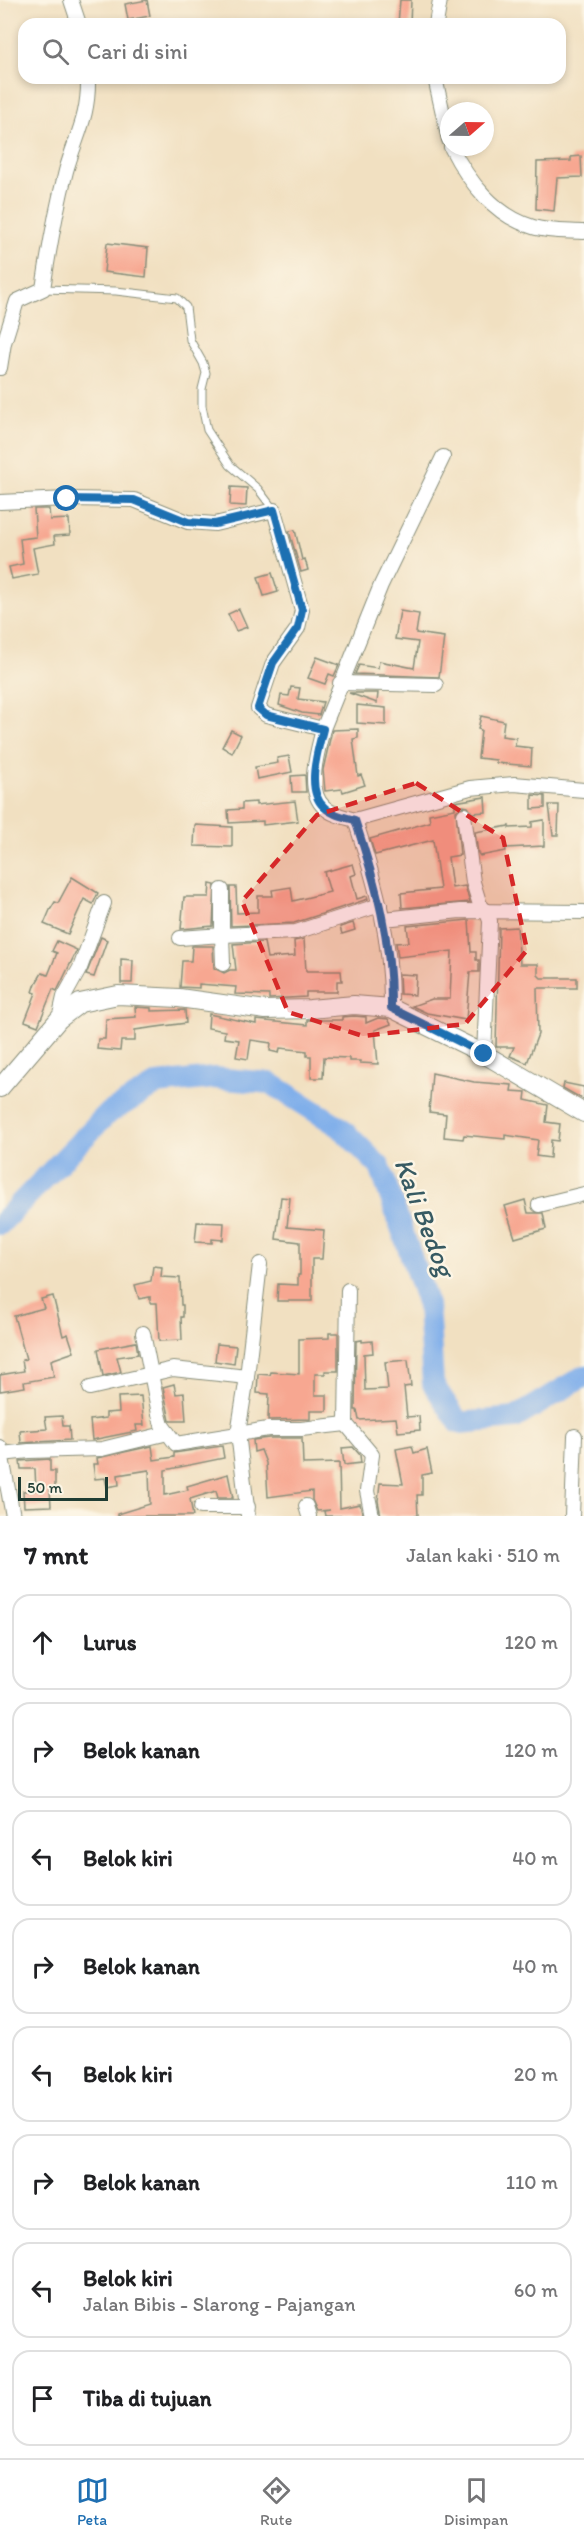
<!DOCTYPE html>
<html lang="id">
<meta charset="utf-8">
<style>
body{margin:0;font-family:Itim,sans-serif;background:#f2f2f2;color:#202124}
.compass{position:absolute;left:440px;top:102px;width:54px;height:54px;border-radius:50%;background:#fff;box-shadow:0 3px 9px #0003;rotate:70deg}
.scale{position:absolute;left:18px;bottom:15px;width:90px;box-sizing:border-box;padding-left:6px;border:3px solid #1f3d34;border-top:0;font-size:16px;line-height:21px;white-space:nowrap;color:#1f3d34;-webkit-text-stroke:4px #fcf5e5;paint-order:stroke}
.stop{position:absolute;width:18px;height:18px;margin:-14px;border:4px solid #1f6fb2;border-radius:50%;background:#fff}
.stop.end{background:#1f6fb2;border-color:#fff;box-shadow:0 2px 6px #0008}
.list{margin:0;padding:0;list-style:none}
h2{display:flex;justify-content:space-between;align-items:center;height:78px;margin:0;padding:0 24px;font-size:26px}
h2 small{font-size:20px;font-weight:400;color:#757577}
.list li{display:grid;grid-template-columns:39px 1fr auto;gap:18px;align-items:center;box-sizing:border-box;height:96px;margin:0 12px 12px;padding:0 12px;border:2px solid #e0e0e0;border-radius:18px}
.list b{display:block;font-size:22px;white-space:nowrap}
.list p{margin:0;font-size:20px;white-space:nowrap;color:#757577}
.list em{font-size:20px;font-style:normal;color:#757577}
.icon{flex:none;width:33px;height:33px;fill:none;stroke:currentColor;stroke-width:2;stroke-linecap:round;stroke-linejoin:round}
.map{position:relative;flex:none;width:584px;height:1516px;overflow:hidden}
.search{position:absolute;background:#fff;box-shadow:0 3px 9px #0003;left:18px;right:18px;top:18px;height:66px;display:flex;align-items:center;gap:15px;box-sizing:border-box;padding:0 21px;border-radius:18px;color:#757577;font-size:22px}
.sheet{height:942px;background:#fff}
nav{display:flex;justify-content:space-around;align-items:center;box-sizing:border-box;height:84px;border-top:2px solid #e0e0e0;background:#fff;font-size:16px;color:#757577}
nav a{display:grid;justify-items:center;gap:3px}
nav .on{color:#1f6fb2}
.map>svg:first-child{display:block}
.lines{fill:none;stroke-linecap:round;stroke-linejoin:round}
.river{stroke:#80afea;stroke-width:22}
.building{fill:#f7a791}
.lane-casing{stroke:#888e7a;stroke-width:9}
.street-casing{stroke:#888e7a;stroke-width:16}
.secondary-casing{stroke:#888e7a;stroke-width:20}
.lane{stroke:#fff;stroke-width:7}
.street{stroke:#fff;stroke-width:14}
.secondary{stroke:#fff;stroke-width:18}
.route{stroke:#1f6fb2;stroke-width:8}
.marked{fill:#d62828;fill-opacity:0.2;stroke:#d62828;stroke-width:4.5;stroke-dasharray:12 8;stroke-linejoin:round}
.labels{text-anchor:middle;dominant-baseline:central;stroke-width:5;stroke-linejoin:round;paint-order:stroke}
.water-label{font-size:27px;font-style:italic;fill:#375a62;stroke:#fcf5e5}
</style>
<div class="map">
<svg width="584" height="1516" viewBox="0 0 584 1516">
<rect width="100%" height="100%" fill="#fcf5e5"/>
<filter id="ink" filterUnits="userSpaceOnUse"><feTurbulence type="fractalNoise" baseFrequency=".0167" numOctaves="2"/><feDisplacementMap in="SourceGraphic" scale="12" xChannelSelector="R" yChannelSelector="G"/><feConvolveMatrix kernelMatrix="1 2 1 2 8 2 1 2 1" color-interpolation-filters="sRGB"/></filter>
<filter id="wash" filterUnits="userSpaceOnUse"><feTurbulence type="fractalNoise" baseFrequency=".008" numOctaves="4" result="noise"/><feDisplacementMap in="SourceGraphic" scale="24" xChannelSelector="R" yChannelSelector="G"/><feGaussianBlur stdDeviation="1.35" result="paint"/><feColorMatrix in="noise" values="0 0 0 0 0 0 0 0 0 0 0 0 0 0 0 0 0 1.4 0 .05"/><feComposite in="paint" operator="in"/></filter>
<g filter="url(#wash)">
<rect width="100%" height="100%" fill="#f1e0c1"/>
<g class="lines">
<!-- river -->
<path class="river" d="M0 1224 107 1114 157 1084 214 1078 270 1083 340 1127 380 1167 428 1305 433 1384 459 1423 515 1418 584 1376"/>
</g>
<g id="blocks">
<!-- building -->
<g class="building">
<path d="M147 0 150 16 128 20 125 4Z"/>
<path d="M400 0H411L410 24H398Z"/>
<path d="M581 156 582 177 557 178 554 211 536 209 537 162 571 161V157Z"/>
<path d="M107 243 148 248 146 277 104 272Z"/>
<path d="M231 487 247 488 246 506 230 505Z"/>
<path d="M34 509H49L50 520 69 519 70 535 54 536 55 544 33 548 38 574 12 579 9 567 23 564 20 539 36 537Z"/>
<path d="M295 530 302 560 305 559 308 570 301 572 289 531Z"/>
<path d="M272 573 278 592 264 596 258 577Z"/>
<path d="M239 609 247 627 236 631 228 614Z"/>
<path d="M400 611 419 614 416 633 444 637 439 677 355 674 359 665 378 668 379 661 414 668 418 642 395 639Z"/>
<path d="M317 657 339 665 334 676 329 674 325 684 308 678Z"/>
<path d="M291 687 300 688 298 699 323 702 319 715 302 713 279 705 281 695 289 696Z"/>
<path d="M349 693H378L377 703Z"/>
<path d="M357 705 386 708V725L357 723Z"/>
<path d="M481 716 504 721 502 736 516 738 515 746 532 748 531 766 496 763V760L478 758 481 730 478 729Z"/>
<path d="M358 729V738L353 739 358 776 361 775 365 785 343 792 342 789 325 791 323 770 332 730Z"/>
<path d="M231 730 241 735 232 753 222 747Z"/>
<path d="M289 756 292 772 257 779 255 767 278 763 277 758Z"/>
<path d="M305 775 306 792H292L291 776Z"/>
<path d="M532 795 545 796V808L532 809Z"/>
<path d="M485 797 486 812 472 813 468 807 463 806 456 811 460 855 448 857 452 888 465 886 470 902 402 908 401 893 440 889 433 840 375 855 370 839 430 822 429 814 455 809V802Z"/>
<path d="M295 801 298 821 263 825V821L229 823 228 810 242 809V803L256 802V805Z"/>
<path d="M549 805H559L558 835H553Z"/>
<path d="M544 820V846L506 848V851L480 856 478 853 475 832 509 826V828L532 827V822Z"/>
<path d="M195 825 232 827V847L194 846Z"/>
<path d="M353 864 356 874 351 876 357 899 367 896 368 899 294 923 231 926 230 887H236L237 913 258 912V896H273L272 890 291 887 293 901 330 892 324 872Z"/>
<path d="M72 877 98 893 93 904 84 899 68 934 44 924 50 910 55 902 58 903Z"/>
<path d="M210 884 215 885 213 926 181 929 184 897H209Z"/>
<path d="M469 920 471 952H476V960H479V972H470L466 1020 427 1013 412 1006 432 999H450L452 951 398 957 396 943 409 942 407 926Z"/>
<path d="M353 923 355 930 342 934 340 927Z"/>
<path d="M517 927 520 964H538V975L541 978H577V988H537L538 1034 527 1063 510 1056 514 1047H496L499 928Z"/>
<path d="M101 937 107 940 94 977 86 975Z"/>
<path d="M304 939 306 971H341L342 981H337V992H306V997L269 999V995L235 994 236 987 199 984V988L180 987 182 961H191L192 946H213L214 968 224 973 230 970H236L233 944 264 942 267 958 295 956 294 941Z"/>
<path d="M57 941 77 950 57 991 53 989 38 1026 25 1021 36 993 33 992 36 983 42 973 48 975 57 953 52 951Z"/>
<path d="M121 959 133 960 132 983H121Z"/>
<path d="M399 974 416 975 415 995 400 994Z"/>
<path d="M135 1007 151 1008V1011L185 1010 186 1023 135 1030V1041H121L120 1051 97 1049 98 1039H105L106 1019 136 1017Z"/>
<path d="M209 1014 256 1024V1020L307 1025V1020H342V1017L354 1016 366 1017V1023L378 1018 388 1019 391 1024 375 1030 378 1064 360 1063V1061H349V1058L324 1057 323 1078H311V1056H307V1051L280 1048 279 1053 270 1051 271 1043 251 1040 248 1059 236 1057 239 1040 224 1038 225 1031 208 1028Z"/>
<path d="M432 1073 474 1082 512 1085 511 1091 526 1092 525 1100 548 1105 546 1122 560 1124 558 1141 551 1140 550 1158 536 1156 538 1140 505 1135V1139L464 1135 463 1139 444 1137 446 1114 429 1112Z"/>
<path d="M564 1083 584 1087V1100L563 1088Z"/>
<path d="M281 1197 290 1198 287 1227 324 1230 322 1259H312V1301H277L278 1284 298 1285V1275H300V1242L276 1239Z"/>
<path d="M525 1200 528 1213H543L546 1229 515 1238 505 1206Z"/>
<path d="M197 1222 224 1223 223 1240 212 1239V1243L195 1242Z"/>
<path d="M153 1266 162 1267 161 1277 180 1278 181 1305H183V1317H181L182 1340 159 1341 157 1303H150V1297L139 1299 135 1285 151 1281Z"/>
<path d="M53 1296 63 1336 68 1334 74 1352 51 1360 54 1377 24 1382 25 1387 0 1391V1375L24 1371 22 1360 26 1359 14 1316 44 1308 41 1299Z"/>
<path d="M329 1333H338V1371H325V1374H315V1395H327V1411H310V1419L268 1420 269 1394 257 1393 258 1374 270 1375 271 1372 299 1374V1339L329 1338Z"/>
<path d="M362 1340V1342L372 1341 373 1353 364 1354 365 1390 388 1389 385 1362 408 1360 411 1386 404 1387 407 1417 419 1416 420 1430 398 1432 396 1418 359 1420 357 1410H355L356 1341Z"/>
<path d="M136 1342 138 1354 117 1357 121 1372 103 1376 98 1349Z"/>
<path d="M217 1344 236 1346 234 1364 215 1361Z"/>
<path d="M174 1384 176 1394 184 1393 186 1421H170L163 1387Z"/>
<path d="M141 1396 144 1425H136L137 1431 92 1440 90 1420 106 1418V1413L119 1412 118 1397Z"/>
<path d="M62 1416 63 1426H69L70 1440 21 1443 20 1431 47 1429 45 1417Z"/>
<path d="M269 1438H302L303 1464 339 1463 340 1508 360 1504 363 1516H325L324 1511 330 1510 317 1511 312 1500V1491L268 1497 266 1463 261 1450 254 1452 253 1440Z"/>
<path d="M152 1446 154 1460 174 1457V1453L222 1446 224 1458 165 1470V1495L188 1490 187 1486 228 1474 233 1498H218L216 1491 190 1499 193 1516H117V1514L150 1504 149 1470 118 1475 119 1485 107 1487 105 1478 95 1479 93 1464H98L97 1458Z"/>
<path d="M412 1446 414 1453 427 1449 432 1473 422 1475V1495H417L418 1516H381L378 1501 380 1483 403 1484 396 1449Z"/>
<path d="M353 1447 360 1455 361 1463 344 1465 342 1448Z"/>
<path d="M50 1459V1471H55V1489H50L51 1506 24 1507 23 1491 36 1490 35 1469H21L20 1461Z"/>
</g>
</g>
</g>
<g filter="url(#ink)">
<use href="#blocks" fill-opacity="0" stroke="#888e7a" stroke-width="1.5"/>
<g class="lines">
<defs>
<path id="lane" d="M43 289 116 291 177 298 186 307 190 340 203 363 206 373 202 389V406L207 430 230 465 258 489 274 510"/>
<g id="street">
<path d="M71 0 79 24"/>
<path d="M436 24 440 0"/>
<path d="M435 78 449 140"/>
<path d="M451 147C468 181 495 216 533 227 549 232 567 231 584 232"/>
<path d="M0 368 4 343 17 301 43 289C49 249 56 210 66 171 76 135 89 118 88 78"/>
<path d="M0 502 67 499 134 500 188 522 215 524 274 510 302 610 298 628 273 663 258 708 266 715 323 729 381 585 443 457"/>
<path d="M340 683 436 685"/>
<path d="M323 729C318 750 305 790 324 807 332 815 345 817 355 820 376 884 392 941 391 1008"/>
<path d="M464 815 473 882 480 905 487 912 490 921 484 1054"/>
<path d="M355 820 470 788 514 784 584 790"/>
<path d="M222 890V935L296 932 380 905"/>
<path d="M384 919 460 911 584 912"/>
<path d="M180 938 222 935 223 964"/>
<path d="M59 1019 64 997 80 968 104 903"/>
<path d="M539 1205 584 1194"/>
<path d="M348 1290 346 1424 372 1455 367 1491 372 1516"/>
<path d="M143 1333 159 1414 162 1425 176 1444 268 1429H301L346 1424"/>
<path d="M90 1388 173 1369 247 1377"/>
<path d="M0 1447 13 1516"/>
<path d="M2 1454 29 1451 102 1449 168 1433"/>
<path d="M306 1506 309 1516"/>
<path d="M201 1507H248"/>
<path d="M248 1516 238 1433 247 1377 260 1264"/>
<path d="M572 1516 575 1436"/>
</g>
<path id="secondary" d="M0 1088 59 1019 80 1003 118 995 179 998 266 1010 310 1009 354 1005 391 1008 484 1054 584 1113"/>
</defs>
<!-- lane casing -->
<use href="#lane" class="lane-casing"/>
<!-- street casing -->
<use href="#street" class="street-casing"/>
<!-- secondary casing -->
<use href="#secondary" class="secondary-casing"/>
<!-- lane -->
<use href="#lane" class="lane"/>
<!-- street -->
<use href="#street" class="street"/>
<!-- secondary -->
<use href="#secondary" class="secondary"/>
</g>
</g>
<g class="lines" filter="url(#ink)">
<!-- route -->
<path class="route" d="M67 499 134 500 188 522 215 524 274 510 302 610 298 628 273 663 258 708 266 715 323 729C318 750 305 790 324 807 332 815 345 817 355 820 376 884 392 941 391 1008L484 1054"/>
</g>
<!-- marked area -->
<path class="marked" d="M416 783 503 838 527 950 465 1024 363 1036 288 1012 242 901 317 815Z"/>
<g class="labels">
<!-- water labels -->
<g class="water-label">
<text transform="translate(425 1217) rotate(69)">Kali Bedog</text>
</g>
</g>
</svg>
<svg class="compass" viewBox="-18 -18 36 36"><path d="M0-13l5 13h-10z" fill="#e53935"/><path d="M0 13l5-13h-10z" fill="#757577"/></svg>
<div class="scale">50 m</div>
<div class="stop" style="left:67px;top:499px"></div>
<div class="stop end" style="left:484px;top:1054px"></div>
<div class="search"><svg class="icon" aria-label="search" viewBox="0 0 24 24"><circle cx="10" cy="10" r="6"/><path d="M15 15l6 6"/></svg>Cari di sini</div>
</div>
<section class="sheet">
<h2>7 mnt<small>Jalan kaki · 510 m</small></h2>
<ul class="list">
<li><svg class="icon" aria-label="ahead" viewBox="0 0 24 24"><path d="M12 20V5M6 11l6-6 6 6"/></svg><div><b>Lurus</b></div><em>120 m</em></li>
<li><svg class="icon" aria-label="right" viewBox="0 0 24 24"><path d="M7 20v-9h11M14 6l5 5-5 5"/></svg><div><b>Belok kanan</b></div><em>120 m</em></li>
<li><svg class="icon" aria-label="left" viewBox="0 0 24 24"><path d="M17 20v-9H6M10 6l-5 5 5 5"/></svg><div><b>Belok kiri</b></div><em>40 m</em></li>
<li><svg class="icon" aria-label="right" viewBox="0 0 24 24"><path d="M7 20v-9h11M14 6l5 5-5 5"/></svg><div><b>Belok kanan</b></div><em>40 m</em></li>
<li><svg class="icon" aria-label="left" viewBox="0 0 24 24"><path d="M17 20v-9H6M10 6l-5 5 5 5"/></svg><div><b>Belok kiri</b></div><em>20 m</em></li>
<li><svg class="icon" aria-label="right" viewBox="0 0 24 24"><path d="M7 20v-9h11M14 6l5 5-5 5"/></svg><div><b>Belok kanan</b></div><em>110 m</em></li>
<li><svg class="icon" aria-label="left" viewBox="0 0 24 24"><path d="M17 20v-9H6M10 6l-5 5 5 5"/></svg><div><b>Belok kiri</b><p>Jalan Bibis - Slarong - Pajangan</p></div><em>60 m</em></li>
<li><svg class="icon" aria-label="arrive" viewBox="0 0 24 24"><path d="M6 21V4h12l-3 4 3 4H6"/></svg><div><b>Tiba di tujuan</b></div></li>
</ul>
</section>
<nav>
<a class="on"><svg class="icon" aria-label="map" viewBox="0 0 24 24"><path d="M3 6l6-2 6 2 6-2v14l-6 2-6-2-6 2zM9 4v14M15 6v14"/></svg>Peta</a>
<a><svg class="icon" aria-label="directions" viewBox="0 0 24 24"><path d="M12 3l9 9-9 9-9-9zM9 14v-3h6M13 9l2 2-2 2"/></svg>Rute</a>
<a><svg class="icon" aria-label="saved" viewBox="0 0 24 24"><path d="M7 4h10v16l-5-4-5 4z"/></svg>Disimpan</a>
</nav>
